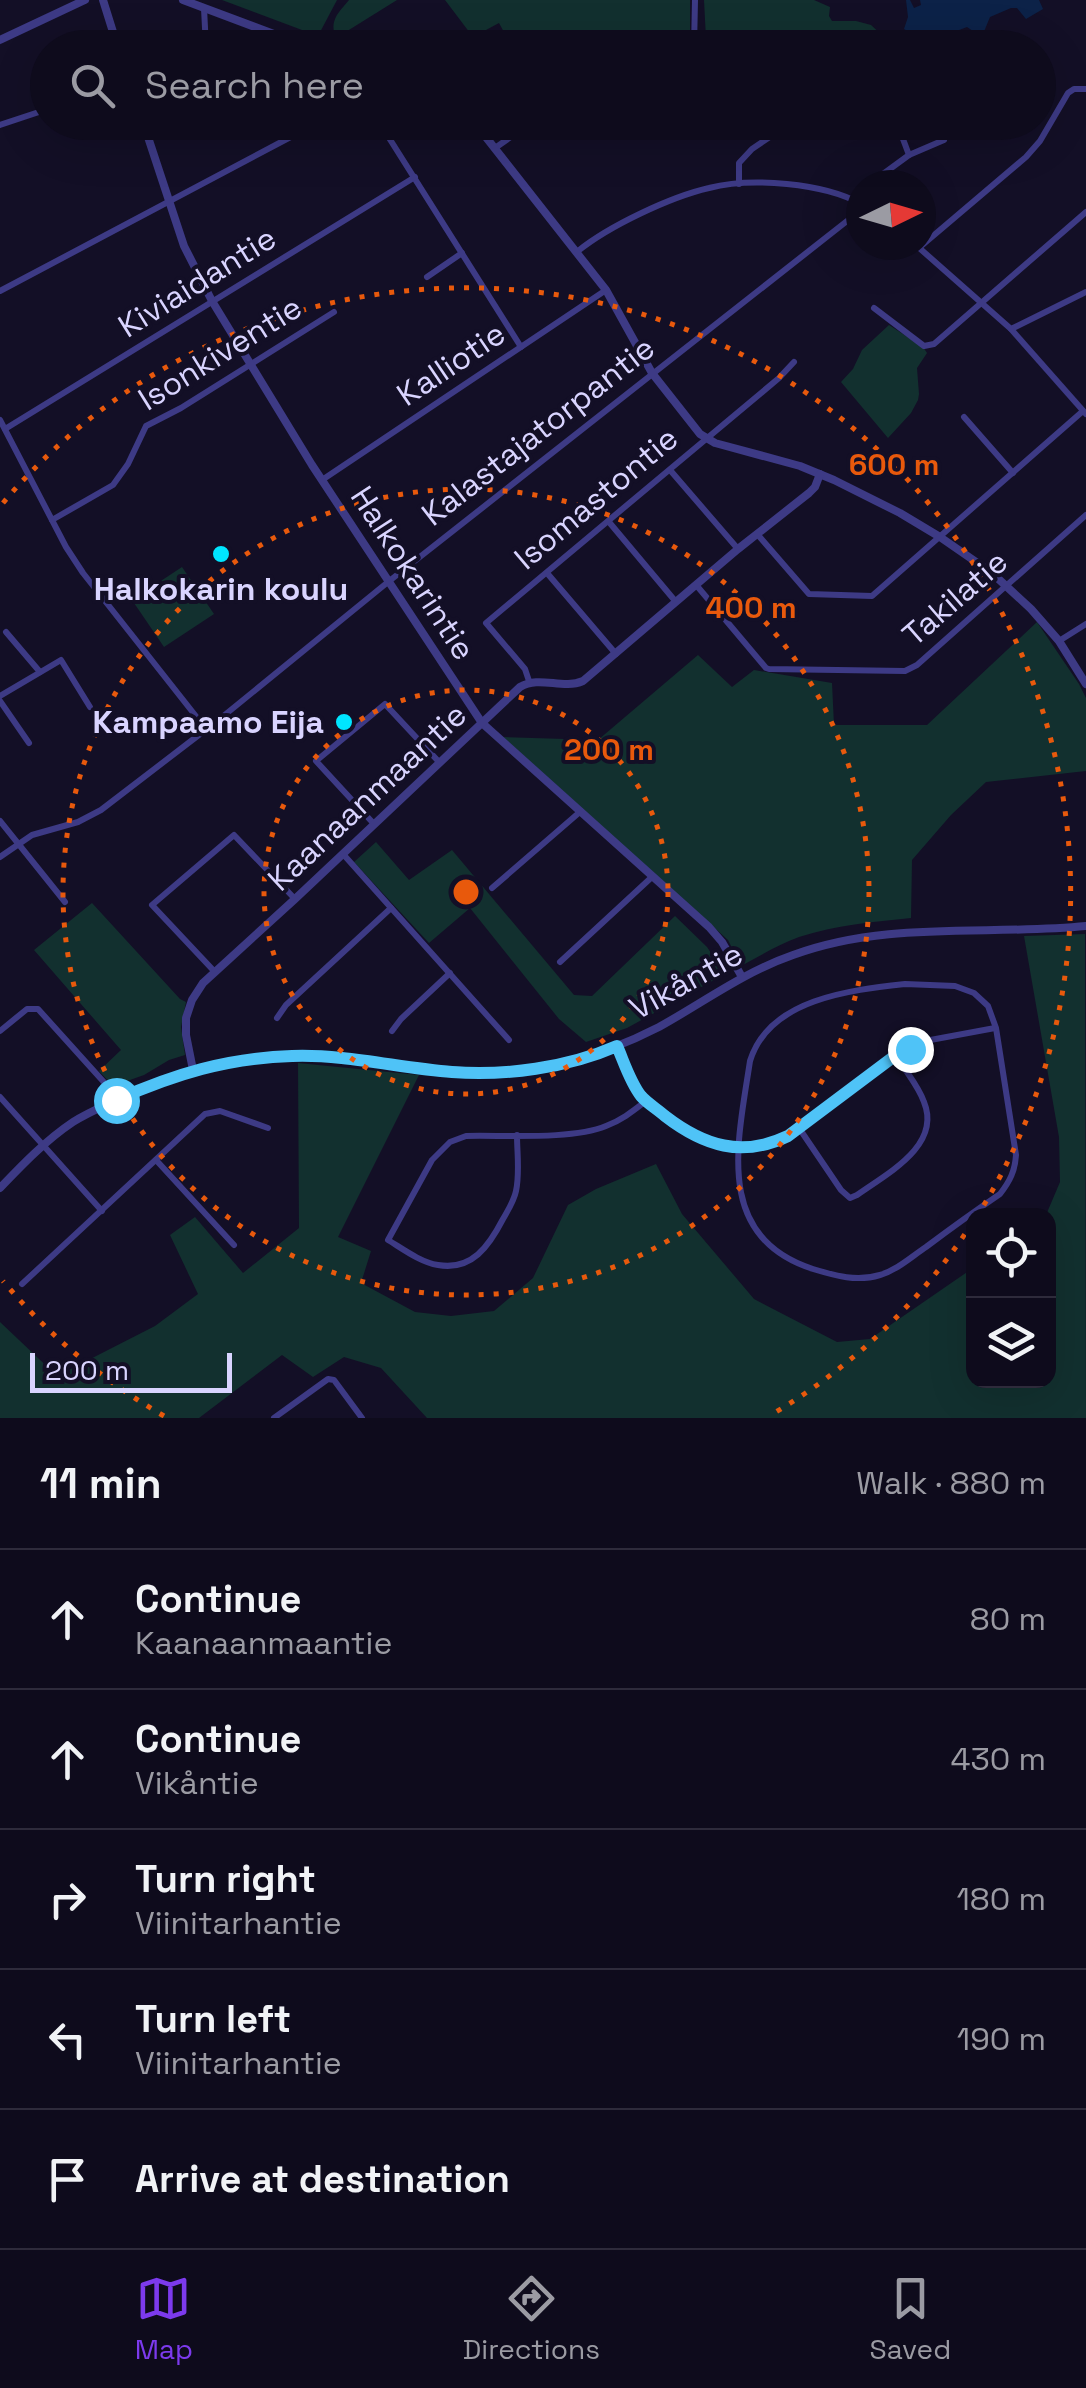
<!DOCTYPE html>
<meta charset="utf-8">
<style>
body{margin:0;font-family:"Space Grotesk",sans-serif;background:#1c1929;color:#f1f3f6}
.controls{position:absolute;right:30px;bottom:30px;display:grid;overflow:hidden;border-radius:20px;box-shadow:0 10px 40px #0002}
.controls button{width:90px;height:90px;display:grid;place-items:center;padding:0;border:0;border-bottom:2px solid #2e2b3b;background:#0e0b1c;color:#f1f3f6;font:50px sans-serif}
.compass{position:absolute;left:846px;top:170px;width:90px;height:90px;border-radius:50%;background:#0e0b1c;box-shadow:0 10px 40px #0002;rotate:85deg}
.scale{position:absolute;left:30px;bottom:25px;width:202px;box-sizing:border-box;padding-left:10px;border:5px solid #d9d4ff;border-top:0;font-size:28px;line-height:35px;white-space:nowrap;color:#d9d4ff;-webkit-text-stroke:8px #130f26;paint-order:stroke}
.stop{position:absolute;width:30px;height:30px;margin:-22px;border:8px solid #4fc3f7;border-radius:50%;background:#fff}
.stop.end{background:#4fc3f7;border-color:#fff;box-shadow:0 2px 10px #0008}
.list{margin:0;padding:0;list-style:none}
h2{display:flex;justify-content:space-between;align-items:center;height:130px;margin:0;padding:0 40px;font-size:42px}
h2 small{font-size:32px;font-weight:400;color:#9b9ba3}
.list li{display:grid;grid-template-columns:65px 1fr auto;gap:30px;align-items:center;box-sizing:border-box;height:140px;padding:0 40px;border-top:2px solid #2e2b3b}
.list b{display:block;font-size:38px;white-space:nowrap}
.list p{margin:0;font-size:32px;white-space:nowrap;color:#9b9ba3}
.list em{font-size:32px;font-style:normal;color:#9b9ba3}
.icon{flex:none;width:55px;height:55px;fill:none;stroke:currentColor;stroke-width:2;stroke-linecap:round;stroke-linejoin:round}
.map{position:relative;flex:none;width:1086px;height:1418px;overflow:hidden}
.search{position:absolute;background:#0e0b1c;box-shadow:0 10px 40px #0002;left:30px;right:30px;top:30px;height:110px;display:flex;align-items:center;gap:25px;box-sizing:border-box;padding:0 35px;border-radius:55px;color:#9b9ba3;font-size:38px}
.sheet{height:830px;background:#0e0b1c}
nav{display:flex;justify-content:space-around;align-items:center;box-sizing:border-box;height:140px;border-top:2px solid #2e2b3b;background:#0e0b1c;font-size:28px;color:#9b9ba3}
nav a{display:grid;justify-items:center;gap:5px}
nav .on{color:#7c3aed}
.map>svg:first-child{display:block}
.green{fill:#12302f}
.water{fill:#0c2248}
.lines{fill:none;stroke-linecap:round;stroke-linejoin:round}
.minor{stroke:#3d3a85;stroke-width:6}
.tertiary{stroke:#3d3a85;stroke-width:8}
.route{stroke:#4fc3f7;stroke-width:12}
.ring{fill:none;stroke:#e8590c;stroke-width:5;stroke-dasharray:5 10}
.poi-dot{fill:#00e5ff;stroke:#130f26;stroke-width:4}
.labels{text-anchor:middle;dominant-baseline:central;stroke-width:8;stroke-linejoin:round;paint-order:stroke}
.street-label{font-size:32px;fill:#d9d4ff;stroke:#130f26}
.poi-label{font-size:32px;font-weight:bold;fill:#d9d4ff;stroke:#130f26}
.centre{fill:#e8590c;stroke:#130f26;stroke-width:5}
.ring-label{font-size:30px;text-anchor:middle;font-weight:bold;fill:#e8590c;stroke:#130f26;stroke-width:8;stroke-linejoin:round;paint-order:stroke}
</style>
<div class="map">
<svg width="1086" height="1418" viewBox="0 0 1086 1418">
<rect width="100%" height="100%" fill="#130f26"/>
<!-- green -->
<g class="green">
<path d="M222 0H337L318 36Z"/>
<path d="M349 0H397L336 38C329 21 338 13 349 0Z"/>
<path d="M445 0H690V47H580L576 40 562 47H512L499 23 473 37Z"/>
<path d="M704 0H814L830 7 829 16 832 21H856L871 25 895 47C875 48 874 39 858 35 840 30 818 33 800 35L799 47H698V41L702 43 706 39Z"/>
<path d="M889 325 923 347 927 353 917 368 919 394 918 400 911 413 888 438 841 382 853 369 862 350Z"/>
<path d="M182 567 214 614 164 647 132 600Z"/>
<path d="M1037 622 1079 684 1086 698V771L986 782 951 815 912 860 911 918C873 922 836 925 799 937 779 944 760 956 741 966L728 940 503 737 598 740 698 655 732 687 754 670 832 683 834 725H927Z"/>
<path d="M376 842 409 880 452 850 574 995 592 996 675 916 707 947 725 974 627 1028 586 1042 559 1019 470 908 429 943 354 862Z"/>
<path d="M92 903 180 999 186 1002 181 1027 185 1055 169 1060 144 1075 113 1086 99 1071 121 1050 34 950Z"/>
<path d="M1085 934 1086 1418H427L381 1368 344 1357 313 1377 282 1355 199 1418H0V1322L57 1376 155 1326 198 1294 170 1235 195 1217 243 1273 299 1228 298 1063 419 1075 338 1237 371 1251 361 1283 415 1312 451 1316 494 1311 533 1278 568 1205 596 1189 656 1164 682 1214 754 1299 837 1342 870 1339 973 1268 974 1380H1048V1216L1046 1215 1060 1182 1059 1137 1024 936Z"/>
</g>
<!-- water -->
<path class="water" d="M906 0H910L914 8 921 5 920 0H1039L1043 9 1026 19 1017 8H1011L990 17 983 34 979 35 967 27 954 32 950 44 943 43 938 47H924L914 35 904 29 908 17Z"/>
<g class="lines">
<!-- minor -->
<g class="minor">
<path d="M204 8 206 48"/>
<path d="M694 48 695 0"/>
<path d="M379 122 521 347"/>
<path d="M886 122 903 139 909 155"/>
<path d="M0 125 48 109"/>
<path d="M495 148 532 122"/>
<path d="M739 184V163L752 149 792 122"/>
<path d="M868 185 909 155 944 140"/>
<path d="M917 246 1011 329 1086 292"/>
<path d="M920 247 1026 157 1040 141 1068 93 1074 89H1086"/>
<path d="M578 251C609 226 670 197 709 188 751 177 824 183 861 204"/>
<path d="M427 277 462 253"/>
<path d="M0 291 319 122"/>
<path d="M874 308 924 346 934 344 1086 212"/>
<path d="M1011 329 1086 414"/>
<path d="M964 417 1013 473"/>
<path d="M0 420 66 547 83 573 206 729"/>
<path d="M5 429 415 177"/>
<path d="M670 470 738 549"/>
<path d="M322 480 606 290"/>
<path d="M52 520 113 485 128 464 146 426 181 408 334 312"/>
<path d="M609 522 676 602"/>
<path d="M758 535 809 594 872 596 1083 411"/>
<path d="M547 573 616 654"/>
<path d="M697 586 766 668 769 669 905 671 917 665 1086 515"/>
<path d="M6 632 40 672"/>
<path d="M1059 641 1086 624"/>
<path d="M529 681 525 669 486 623 779 378 794 362"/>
<path d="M0 696 61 660 90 707"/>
<path d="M0 701 29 743"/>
<path d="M0 821 65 902"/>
<path d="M374 824 316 761 385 704 440 763"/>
<path d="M343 854 509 1040"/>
<path d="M0 857 32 835 78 822 101 810 221 718 388 582 861 210"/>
<path d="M492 888 581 811"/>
<path d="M560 962 653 876"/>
<path d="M214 971 152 905 234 835 295 899"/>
<path d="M905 984 955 986 974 993 988 1006 996 1028 1016 1155C1015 1171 1010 1181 1000 1194 975 1211 950 1229 926 1247 911 1257 897 1270 880 1275 857 1282 836 1276 813 1269 713 1237 738 1141 750 1061 769 999 850 990 905 984Z"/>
<path d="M277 1018 286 1005 391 908"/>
<path d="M0 1031 27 1009H38L111 1090 116 1100"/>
<path d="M392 1031 401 1019 450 973"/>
<path d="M617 1046C624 1062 630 1082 641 1096 647 1103 657 1109 665 1116 704 1146 742 1158 788 1136L896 1055 925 1041 995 1028"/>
<path d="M0 1097 102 1211"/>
<path d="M799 1128 841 1190 850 1198 857 1195C886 1174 942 1146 924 1102 918 1085 905 1071 896 1055"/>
<path d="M517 1135C517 1153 520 1173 516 1191 514 1201 508 1210 503 1219 489 1246 472 1271 438 1265 420 1262 403 1249 388 1240L432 1160 450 1142 466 1136C505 1135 572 1140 606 1126 622 1120 633 1111 646 1101"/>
<path d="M156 1160 234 1245"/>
<path d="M22 1284 205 1114 220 1111 268 1128"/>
<path d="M274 1418 328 1379 334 1380 362 1418"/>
</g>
<!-- tertiary -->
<g class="tertiary">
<path d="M103 0 118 48"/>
<path d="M183 0 311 48"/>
<path d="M0 40 85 0"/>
<path d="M143 122 184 246 212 301 312 465 482 723 709 927 722 942 742 977"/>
<path d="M474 122 606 290 652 373 700 434 715 443 800 466 834 480 900 513 940 537 992 573 1031 609 1059 641 1086 684"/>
<path d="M193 1070 186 1035V1018L192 1000 203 983 295 899 520 687C540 675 562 690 583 681L738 549 809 493 815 487 820 474"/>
<path d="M0 1188C22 1165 46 1140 73 1122 90 1111 109 1104 127 1095 193 1066 261 1051 334 1058 410 1065 484 1081 560 1064 594 1056 628 1043 659 1027 704 1002 744 972 793 955 888 920 988 936 1086 926"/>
</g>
</g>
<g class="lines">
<!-- route -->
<path class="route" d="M116 1100C175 1074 227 1058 292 1056 346 1054 399 1068 452 1072 505 1076 567 1068 617 1046 624 1062 630 1082 641 1096 647 1103 657 1109 665 1116 704 1146 742 1158 788 1136L896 1055 910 1049"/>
</g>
<!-- distance rings -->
<g class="ring">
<circle cx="466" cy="892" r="202"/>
<circle cx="466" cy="892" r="403"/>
<path d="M973 1222A605 605 0 0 1 769 1416M164 1416A605 605 0 0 1 3 1281M3 503A605 605 0 0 1 979 1213"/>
</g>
<!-- markers -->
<g class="poi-dot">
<circle cx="221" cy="554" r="10"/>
<circle cx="344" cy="722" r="10"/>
</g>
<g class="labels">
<!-- street labels -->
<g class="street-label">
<text transform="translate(197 282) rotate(-32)">Kiviaidantie</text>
<text transform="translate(220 353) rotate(-32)">Isonkiventie</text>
<text transform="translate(451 364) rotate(-34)">Kalliotie</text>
<text transform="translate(538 431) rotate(-38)">Kalastajatorpantie</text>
<text transform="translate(596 498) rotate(-40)">Isomastontie</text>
<text transform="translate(413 573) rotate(57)">Halkokarintie</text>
<text transform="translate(955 598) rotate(-41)">Takilatie</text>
<text transform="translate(367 797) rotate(-43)">Kaanaanmaantie</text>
<text transform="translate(686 981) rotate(-29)">Vikåntie</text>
</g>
<!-- poi labels -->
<g class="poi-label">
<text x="221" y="589">Halkokarin koulu</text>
<text x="324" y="722" text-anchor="end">Kampaamo Eija</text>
</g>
</g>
<circle cx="466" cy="892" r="15" class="centre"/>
<g class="ring-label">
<text x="894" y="475">600 m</text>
<text x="751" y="618">400 m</text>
<text x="609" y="760">200 m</text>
</g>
</svg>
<div class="controls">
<button><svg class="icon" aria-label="locate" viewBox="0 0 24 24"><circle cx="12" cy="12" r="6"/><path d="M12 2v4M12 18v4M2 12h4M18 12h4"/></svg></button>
<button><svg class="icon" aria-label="layers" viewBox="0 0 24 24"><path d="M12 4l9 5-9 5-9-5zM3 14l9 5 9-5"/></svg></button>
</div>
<svg class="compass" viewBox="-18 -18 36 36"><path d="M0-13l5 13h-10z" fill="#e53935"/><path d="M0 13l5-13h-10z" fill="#9b9ba3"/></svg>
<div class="scale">200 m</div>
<div class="stop" style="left:116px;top:1100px"></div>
<div class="stop end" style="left:910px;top:1049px"></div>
<div class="search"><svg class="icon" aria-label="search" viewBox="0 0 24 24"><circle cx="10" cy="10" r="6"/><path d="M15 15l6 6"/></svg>Search here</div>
</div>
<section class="sheet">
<h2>11 min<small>Walk · 880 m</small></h2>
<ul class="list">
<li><svg class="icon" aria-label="ahead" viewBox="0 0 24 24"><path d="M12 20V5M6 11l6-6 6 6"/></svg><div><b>Continue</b><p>Kaanaanmaantie</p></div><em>80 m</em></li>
<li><svg class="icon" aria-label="ahead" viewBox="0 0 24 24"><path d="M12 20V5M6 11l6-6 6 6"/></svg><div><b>Continue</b><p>Vikåntie</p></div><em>430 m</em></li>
<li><svg class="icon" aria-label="right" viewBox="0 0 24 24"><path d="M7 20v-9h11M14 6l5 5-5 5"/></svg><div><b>Turn right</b><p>Viinitarhantie</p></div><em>180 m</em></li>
<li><svg class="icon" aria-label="left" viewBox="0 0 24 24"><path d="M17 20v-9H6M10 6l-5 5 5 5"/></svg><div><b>Turn left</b><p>Viinitarhantie</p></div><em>190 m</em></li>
<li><svg class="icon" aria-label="arrive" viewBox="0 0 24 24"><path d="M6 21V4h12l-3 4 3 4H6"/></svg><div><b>Arrive at destination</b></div></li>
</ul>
</section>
<nav>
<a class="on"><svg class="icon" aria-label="map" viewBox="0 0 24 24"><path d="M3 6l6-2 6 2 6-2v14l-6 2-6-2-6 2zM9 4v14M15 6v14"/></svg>Map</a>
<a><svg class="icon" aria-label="directions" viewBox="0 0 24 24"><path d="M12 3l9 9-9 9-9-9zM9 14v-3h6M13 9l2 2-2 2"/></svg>Directions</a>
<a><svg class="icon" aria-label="saved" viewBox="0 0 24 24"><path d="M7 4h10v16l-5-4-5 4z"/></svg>Saved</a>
</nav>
